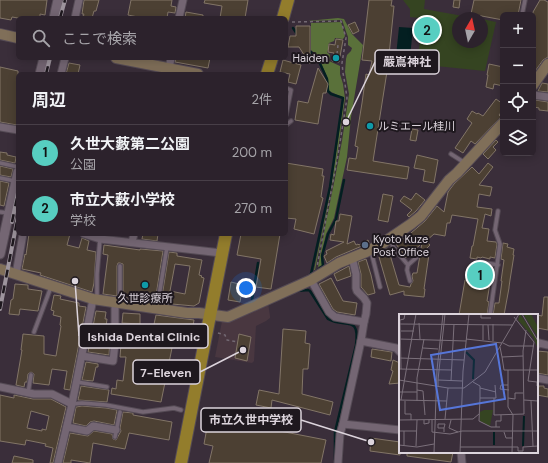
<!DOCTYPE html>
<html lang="ja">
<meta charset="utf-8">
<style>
body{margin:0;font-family:"DM Sans","Noto Sans JP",sans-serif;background:#382f38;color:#f1f3f6}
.controls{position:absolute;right:12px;top:12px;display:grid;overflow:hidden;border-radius:6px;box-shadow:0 2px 10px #0003}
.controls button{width:36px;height:36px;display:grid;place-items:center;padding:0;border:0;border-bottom:1px solid #483f48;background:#2c222c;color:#f1f3f6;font:20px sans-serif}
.compass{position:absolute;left:452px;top:12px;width:36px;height:36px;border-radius:50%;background:#2c222c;box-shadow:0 2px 10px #0003;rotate:9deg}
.you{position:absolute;left:246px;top:288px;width:14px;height:14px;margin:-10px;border:3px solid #fff;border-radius:50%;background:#1a73e8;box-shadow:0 0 0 6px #1a73e833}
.badge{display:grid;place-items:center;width:26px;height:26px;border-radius:50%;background:#57cec1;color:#111;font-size:13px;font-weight:700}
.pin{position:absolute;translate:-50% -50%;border:2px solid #fff;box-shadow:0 1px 4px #0006}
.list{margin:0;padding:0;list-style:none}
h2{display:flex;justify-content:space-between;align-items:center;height:52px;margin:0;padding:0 16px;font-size:17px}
h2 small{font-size:13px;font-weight:400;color:#a6a4a9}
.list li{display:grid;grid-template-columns:26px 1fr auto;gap:12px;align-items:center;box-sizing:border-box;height:56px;padding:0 16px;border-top:1px solid #483f48}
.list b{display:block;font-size:15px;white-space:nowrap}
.list p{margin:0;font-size:13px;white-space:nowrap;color:#a6a4a9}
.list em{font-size:13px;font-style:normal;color:#a6a4a9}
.icon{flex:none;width:22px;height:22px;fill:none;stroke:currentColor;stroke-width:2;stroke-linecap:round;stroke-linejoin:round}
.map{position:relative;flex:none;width:548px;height:463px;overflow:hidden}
.search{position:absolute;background:#2c222c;box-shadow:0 2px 10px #0003;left:16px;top:16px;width:272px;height:44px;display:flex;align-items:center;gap:10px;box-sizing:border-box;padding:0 14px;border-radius:6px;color:#a6a4a9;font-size:15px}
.panel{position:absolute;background:#2c222c;box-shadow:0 2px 10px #0003;left:16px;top:72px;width:272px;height:164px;border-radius:6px}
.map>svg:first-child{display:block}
.commercial{fill:#493740}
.green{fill:#354421}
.forest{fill:#5a713a}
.water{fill:#031f21}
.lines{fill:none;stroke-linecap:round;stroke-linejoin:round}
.stream{stroke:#031f21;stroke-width:2.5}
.building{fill:#4c4033;stroke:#827567;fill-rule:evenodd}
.service-casing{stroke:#554b55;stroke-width:5.5}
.minor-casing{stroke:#554b55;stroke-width:9}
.tertiary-casing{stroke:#554b55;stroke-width:11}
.secondary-casing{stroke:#554b55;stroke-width:12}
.trunk-casing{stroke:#554b55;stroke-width:14}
.path{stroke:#736973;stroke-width:1.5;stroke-dasharray:3 3;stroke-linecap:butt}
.service{stroke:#746673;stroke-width:3.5}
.minor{stroke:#746673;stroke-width:7}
.tertiary{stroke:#746673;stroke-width:9}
.secondary{stroke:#806f59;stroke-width:10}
.trunk{stroke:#937d2c;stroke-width:12}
.rail-casing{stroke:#9d949d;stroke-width:4}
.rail{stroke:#1e181e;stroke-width:2.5;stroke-dasharray:8;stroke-linecap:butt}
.culture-dot{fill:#0f9aa8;stroke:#1e181e;stroke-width:1.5}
.service-dot{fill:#5c6f8a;stroke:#1e181e;stroke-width:1.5}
.labels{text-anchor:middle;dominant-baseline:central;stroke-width:4;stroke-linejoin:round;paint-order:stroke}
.poi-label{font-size:11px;fill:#dcd4dc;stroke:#1e181e;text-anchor:start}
.inset-river{fill:none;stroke:#031f21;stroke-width:2}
.inset-road{fill:none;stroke:#7b707b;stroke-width:1}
.view{fill:#5676d9;fill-opacity:0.15;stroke:#5676d9;stroke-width:2}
.inset-edge{fill:none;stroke:#dcd4dc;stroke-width:2}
.leader{fill:none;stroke:#dcd4dc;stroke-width:1.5}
.callout-dot{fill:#dcd4dc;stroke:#1e181e;stroke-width:1.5}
.callout{fill:#1e181e;stroke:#dcd4dc;stroke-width:1.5}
.callout-label{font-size:12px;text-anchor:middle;font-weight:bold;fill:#dcd4dc}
</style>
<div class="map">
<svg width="548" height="463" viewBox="0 0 548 463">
<rect width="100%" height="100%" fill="#3a2e3a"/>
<!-- commercial -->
<path class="commercial" d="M268 303 270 316V318L266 321 256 326 254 361 252 363 215 357 222 321 230 319Z"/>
<!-- green -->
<g class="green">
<path d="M403 0H425L424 9 474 18H458V42H482V19L496 22 485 71 416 64 417 49H419L422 21 420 18 410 17V9Z"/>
<path d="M468 265 490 268 494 272 492 283 465 279Z"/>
</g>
<!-- forest -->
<g class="forest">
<path d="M338 18 344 19 352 34 363 45 351 117 347 157 334 218 326 234 321 255 322 265 318 267 326 222 334 183 342 141 349 94 345 72 346 59 347 55 351 51 352 48 348 45V37L342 20 307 21Z"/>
<path d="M341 22 345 36 343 39 335 38 334 41 329 43 328 46 330 47V49L328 50 327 52 330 55 329 61 340 66V74L343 84 345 98 336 165 315 270H314L331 187 344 98 329 91 328 79 318 56 311 50V23Z"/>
</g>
<!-- water -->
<path class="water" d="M399 27 413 28 410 57 396 56Z"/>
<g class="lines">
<!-- stream -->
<g class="stream">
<path d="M293 28 297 34"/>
<path d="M308 50 317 57 327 79 328 91 331 94 343 98 330 187 311 274 310 275"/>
<path d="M314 273 323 266 322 256 328 234 336 219 344 180"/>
<path d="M297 291 308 290 310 291 328 319C345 329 360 314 356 345L335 432V460"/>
<path d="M255 301H253L252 300 258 263"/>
</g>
</g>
<!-- building -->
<g class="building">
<path d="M0 0H47L45 15 40 14V18H18L12 17 11 20 0 18Z"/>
<path d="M84 0H99L96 11H94L92 18 83 16 84 14H82Z"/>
<path d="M131 0H172L171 6 176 7 175 13 168 12 167 18H143L128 15Z"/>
<path d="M205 0H248L245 18H220L222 6 204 3Z"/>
<path d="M369 0H392L391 6H394L388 65 373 161 409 167 407 179 347 170 349 158 356 159 358 147 355 146 362 103 366 74 369 75 372 61 362 60Z"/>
<path d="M454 0H460L459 8 453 7Z"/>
<path d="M474 0H521L518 15H503V20L471 14Z"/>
<path d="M540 0H544L548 2V57L543 60 533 74V12Z"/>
<path d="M186 12 203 15V18H185Z"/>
<path d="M355 22 359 31 353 34 348 25Z"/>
<path d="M296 26H310V64L299 47H288L290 36H296Z"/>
<path d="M336 39 343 40 339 62 332 61 334 53 328 52 329 44 335 45Z"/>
<path d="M176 58H210L208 68 175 62Z"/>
<path d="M283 60 301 65 296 84 288 82 290 74 280 72Z"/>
<path d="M69 63 80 65 78 74H66Z"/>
<path d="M489 64 503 67V86L494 84 493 89 486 87 488 75H487Z"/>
<path d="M0 67 18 71V123H17V125L0 122Z"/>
<path d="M318 68 328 84 326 93H323L318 124 295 120 298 101 308 103Z"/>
<path d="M542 83 548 84V92L538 91Z"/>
<path d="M496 99 503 104V110L499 115 501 117 475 144 471 141 463 153 455 148 472 123 467 119 472 111 477 114 478 113 483 116Z"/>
<path d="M535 100 548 102V111L539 110V108L534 107Z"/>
<path d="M412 129 418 130 416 141 410 140Z"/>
<path d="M496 140 498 142 493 147 496 150 488 159 483 154Z"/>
<path d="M0 152 7 153V155L16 157 15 163 0 160Z"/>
<path d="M417 155 438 160 434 183 423 181 425 170 414 168Z"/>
<path d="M286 163 323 169 322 176H324L321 197 323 198 314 234 294 229 296 219 286 218Z"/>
<path d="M488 163 493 167 479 185 492 187 490 196 479 194 477 207 492 209 491 216 485 214 482 228 489 229 487 241 496 242 497 244 495 258 490 257V259L482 257 481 258 477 257V259L470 258 472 246H473L478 219 452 215 450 223H447L445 236 434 234 426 241 430 245 422 253 429 254 424 289H425L424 297 404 295V291L390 295 379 257 381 256 380 252 388 248 399 285 410 287 411 284 413 281 412 276 413 273H417L422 243 406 258 396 244 402 238 404 239 425 221 437 206 444 212 448 192 454 184 472 167 479 174Z"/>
<path d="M0 166 13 169 11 177 0 175Z"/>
<path d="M0 181 9 183 4 206 0 205Z"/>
<path d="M416 193 425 200 416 211 409 217 407 215 412 210 400 201 404 196 411 200Z"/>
<path d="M383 194 393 196 388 222 378 220Z"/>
<path d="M340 214 352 216 347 244 354 241 356 245 358 244 359 245 368 240 369 243 336 257 327 263 324 256 327 254 326 251 344 242 330 240 331 234 334 235 336 221H339Z"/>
<path d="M29 234H70L67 245 79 248 82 238 89 241 87 250 96 252 94 283 92 292 40 275 41 273 22 269 25 254 26 255Z"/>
<path d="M143 234H158L157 241 142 239Z"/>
<path d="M241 234H280L271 289 256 287 261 259 237 255Z"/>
<path d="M503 243 508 244 507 247 514 249 513 255H514L510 280 509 287V288L504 315H493L495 303H499L502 281H501L504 260 501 259Z"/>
<path d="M104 245 140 250V249L163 251 155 302 149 301V297L136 295V299L123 297V264L120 263H118L117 266V296L103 294 108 255 103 254Z"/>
<path d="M169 252 177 253V256L202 260 199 275 202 276 201 277 204 278 199 303 194 306 161 303ZM175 264 190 266 185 294 170 291Z"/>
<path d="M366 259 371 275 375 293 368 295 361 287V274L358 262Z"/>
<path d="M349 266 351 276 337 281 334 274Z"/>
<path d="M331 278 343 301 357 303 355 315 337 312 333 309 319 284Z"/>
<path d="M465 280 490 283 487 301 489 302 487 315H459Z"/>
<path d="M231 282 243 285 240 302 228 300Z"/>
<path d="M15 284 28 285V289L42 291 38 311 20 309 19 315 9 314 11 300 13 299Z"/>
<path d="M54 295 61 296 60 299 79 303V306L86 307 70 390 64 389 67 371 52 369 49 385 33 383 34 374 31 372 28 374 27 382H25L24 387 16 385 22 350H21L23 334 44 336V354L56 356 61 326 60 325 61 317 53 315 54 311 51 310Z"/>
<path d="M544 297H548V330L537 328V315L542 316Z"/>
<path d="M96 311 106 312 105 319H107L105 335 110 336 109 355 88 352Z"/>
<path d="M123 313 140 314V324L122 323Z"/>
<path d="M156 315 194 320 193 326H189L187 338 179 337 177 344 173 343 161 402 111 394 112 388 116 389 117 380 123 381 126 357H120L121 344 131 345V346L149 347Z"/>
<path d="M283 329 306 331 305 343 310 344 308 369H303L302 394 333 402 330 415 272 400 271 408 256 405 259 390 279 394Z"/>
<path d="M239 334 251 337 247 361 235 358Z"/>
<path d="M372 349 392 352 391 361 371 357Z"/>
<path d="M537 351 548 352V375L537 373Z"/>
<path d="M393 360 400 363V383L389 384 393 371 391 370Z"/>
<path d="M86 362 98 364V367H96L93 381 82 380Z"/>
<path d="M81 386 109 390 107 402 78 400Z"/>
<path d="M539 386H544V388L548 389V397L537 395Z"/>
<path d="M0 395 14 398V395L33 399H51L66 407 53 463H50L53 448 45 446 46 444 26 440 25 445 0 441ZM31 411 49 416 46 430 42 429V431L27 428Z"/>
<path d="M82 406 106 408 117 410 114 425 94 421 90 422 86 426 73 423 76 407Z"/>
<path d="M123 412 133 413V415L172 422 169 440 129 433 125 449 93 443 90 463 71 460V463H63L70 433 88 436 94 431 112 434 113 439 116 440 121 431 120 428Z"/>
<path d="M218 419 326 440 321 463H209L213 446 204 444 208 422 217 423Z"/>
<path d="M371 438 400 442V455L370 451Z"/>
<path d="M407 452H453L451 462 407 456Z"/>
<path d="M14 456 33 460V463H12Z"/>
</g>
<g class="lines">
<defs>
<g id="service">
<path d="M522 15 525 0"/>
<path d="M286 88 291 90 286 115"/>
<path d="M286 125 291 121"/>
<path d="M451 154 465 163"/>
<path d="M0 163 18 167"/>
<path d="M0 178 15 181"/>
<path d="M0 212 9 213"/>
<path d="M391 239 393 247 408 265 417 257"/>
<path d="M371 251 380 287"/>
<path d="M480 262 498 265"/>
<path d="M408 265 407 270 410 281"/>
<path d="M97 298V274L100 239"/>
<path d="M120 303V266"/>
<path d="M157 308 167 247"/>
<path d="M490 315 500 244 495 230 498 211"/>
<path d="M34 332 51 287"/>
<path d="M77 382 107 387"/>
<path d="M28 393 31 375"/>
<path d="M72 404 82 403 106 405 143 412 174 408 181 410"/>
<path d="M115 437 120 412"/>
</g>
<g id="minor">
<path d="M75 18 79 0"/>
<path d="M179 18 183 0"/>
<path d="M61 74 65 58"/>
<path d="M168 74 171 58"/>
<path d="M533 95 548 97"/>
<path d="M0 127 18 130"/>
<path d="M84 234 100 239 221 253"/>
<path d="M132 242 134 234"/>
<path d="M352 257 356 274V288L357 291 364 298 367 303 366 314 364 322"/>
<path d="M16 274 23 234"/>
<path d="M311 280 329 312 335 317 364 322 361 341 343 424 400 430"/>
<path d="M361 341 396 348 400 352"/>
<path d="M537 345 539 343 548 345"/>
<path d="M82 356 113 361 115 343V302"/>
<path d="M537 378 548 380"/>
<path d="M0 387 34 394H52L72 404"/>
<path d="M67 427 87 431 93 426 116 430"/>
<path d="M461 452 462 463"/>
<path d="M58 463 72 404 93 299"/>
<path d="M338 463 340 434 343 424"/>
</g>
<g id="tertiary">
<path d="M54 18 58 0"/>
<path d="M40 74 44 58"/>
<path d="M0 254 18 172"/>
</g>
<g id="secondary">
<path d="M0 34 18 38"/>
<path d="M116 58 198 74"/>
<path d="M533 85 548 64"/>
<path d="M0 269 93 299 187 313H199L228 317 311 280 339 263 366 252 383 243 411 224 421 216 449 180 457 173 503 123"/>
</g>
<g id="trunk">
<path d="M283 18 288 0"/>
<path d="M267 74 272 58"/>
<path d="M181 463 226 234"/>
</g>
</defs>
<!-- service casing -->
<use href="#service" class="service-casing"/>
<!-- minor casing -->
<use href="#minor" class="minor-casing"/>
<!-- tertiary casing -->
<use href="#tertiary" class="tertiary-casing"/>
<!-- secondary casing -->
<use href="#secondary" class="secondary-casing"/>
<!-- trunk casing -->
<use href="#trunk" class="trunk-casing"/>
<!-- path -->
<g class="path">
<path d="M292 22 341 21 346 38 342 63 343 73 345 84 347 98 338 155 317 267"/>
<path d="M337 54 338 45"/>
<path d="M218 333 225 335 227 340 238 342"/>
</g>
<!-- service -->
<use href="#service" class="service"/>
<!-- minor -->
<use href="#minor" class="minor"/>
<!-- tertiary -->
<use href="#tertiary" class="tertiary"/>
<!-- secondary -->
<use href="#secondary" class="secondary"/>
<!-- trunk -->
<use href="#trunk" class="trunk"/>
<defs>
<g id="rail">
<path d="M60 18 65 0"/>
<path d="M46 74 50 58"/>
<path d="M12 222 18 193"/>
<path d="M0 309 18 216"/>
</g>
</defs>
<!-- rail casing -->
<use href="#rail" class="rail-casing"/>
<!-- rail -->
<use href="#rail" class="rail"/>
</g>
<!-- markers -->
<g class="culture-dot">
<circle cx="336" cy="58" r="4"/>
<circle cx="370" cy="126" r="4"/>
<circle cx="145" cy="285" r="4"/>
</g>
<circle class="service-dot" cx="365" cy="245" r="4"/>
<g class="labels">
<!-- poi labels -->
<g class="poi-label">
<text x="328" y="58" text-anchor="end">Haiden</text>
<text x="378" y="126">ルミエール桂川</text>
<text x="373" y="239">Kyoto Kuze<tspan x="373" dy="13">Post Office</tspan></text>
<text x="145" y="298" text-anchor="middle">久世診療所</text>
</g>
</g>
<!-- overview -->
<g transform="translate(399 314)">
<rect width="139" height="139" fill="#3a2e3a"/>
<path d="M121 0 137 24 139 30V35L134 23 119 6ZM124 0H128L131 5 128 0H132L139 13V23ZM85 96H94L91 112 81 107V98Z" fill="#354421"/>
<path class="inset-river" d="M67 38 75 46 74 65M95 131V118M124 132 125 102"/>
<path class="inset-road" d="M82 0V4H92M123 0 139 27M115 3 135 28 129 67 138 68V72M20 9 21 25M0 10 114 11M84 11V26M89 11 90 26M2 17H15M0 25 67 27M67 25 103 29M94 27V10M104 29 110 32H135M101 33 103 43 124 42M24 34 39 35M103 43 105 56H139M0 44 65 46M0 55 53 56M2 55 1 6 5 5 6 0M109 56V93L114 101 113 139M0 66 49 74H65L86 58 120 0M39 66 46 0M52 67 55 10M74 68 81 72V84H95V101L125 100 124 37 127 16M109 71H102L101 75 110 76M39 72V66L63 67M81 74 97 78M18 76 24 77 26 101M0 78H18M81 84 80 107 92 113H101M95 84H97L96 71M109 84 116 85V79H124M0 86 48 87M2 86 17 0M125 86 139 87M6 87V100H12V106M18 87V64L25 25M132 87 134 132M33 105V118L51 120 63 117H139M46 105 49 74M0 106 74 105 80 100M25 106V110L30 109V106M52 106 50 114 59 118M97 113V107H102V101M0 117H18M45 118V114L46 110H39V114H45M105 118 107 124H113M0 131 18 133 35 130M5 131V117M17 132 18 106M61 133H119V137H124V133L139 132M35 139 38 56 44 0M61 139 64 57 70 0"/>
<path class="view" d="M97 30 106 85 41 96 32 41Z"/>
<rect width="139" height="139" class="inset-edge"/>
</g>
<!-- callouts -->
<path class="leader" d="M346 122L375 62M75 281L79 336M243 350L200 372M371 442L301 420"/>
<g class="callout-dot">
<circle cx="346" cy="122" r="4"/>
<circle cx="75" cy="281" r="4"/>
<circle cx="243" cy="350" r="4"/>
<circle cx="371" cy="442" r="4"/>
</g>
<g class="callout">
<rect x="375" y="50" width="64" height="24" rx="4"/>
<rect x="79" y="324" width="129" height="24" rx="4"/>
<rect x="133" y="360" width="67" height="24" rx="4"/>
<rect x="201" y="408" width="100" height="24" rx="4"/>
</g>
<g class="callout-label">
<text x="407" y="66">嚴嶌神社</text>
<text x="144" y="341">Ishida Dental Clinic</text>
<text x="166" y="377">7-Eleven</text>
<text x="251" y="424">市立久世中学校</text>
</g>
</svg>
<div class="controls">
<button>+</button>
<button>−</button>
<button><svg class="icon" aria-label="locate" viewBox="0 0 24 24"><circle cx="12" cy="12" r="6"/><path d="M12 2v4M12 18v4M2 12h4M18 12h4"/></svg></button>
<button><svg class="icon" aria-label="layers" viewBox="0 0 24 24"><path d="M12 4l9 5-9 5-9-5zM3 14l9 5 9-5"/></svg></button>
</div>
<svg class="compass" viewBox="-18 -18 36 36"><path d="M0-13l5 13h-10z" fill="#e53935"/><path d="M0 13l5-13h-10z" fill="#a6a4a9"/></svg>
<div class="you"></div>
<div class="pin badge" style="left:480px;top:275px">1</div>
<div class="pin badge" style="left:427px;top:30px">2</div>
<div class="search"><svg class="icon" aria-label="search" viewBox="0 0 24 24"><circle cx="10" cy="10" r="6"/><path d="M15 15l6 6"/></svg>ここで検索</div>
<section class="panel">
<h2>周辺<small>2件</small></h2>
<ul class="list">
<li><span class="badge">1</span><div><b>久世大藪第二公園</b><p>公園</p></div><em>200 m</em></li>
<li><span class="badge">2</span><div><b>市立大薮小学校</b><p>学校</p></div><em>270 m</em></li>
</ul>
</section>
</div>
